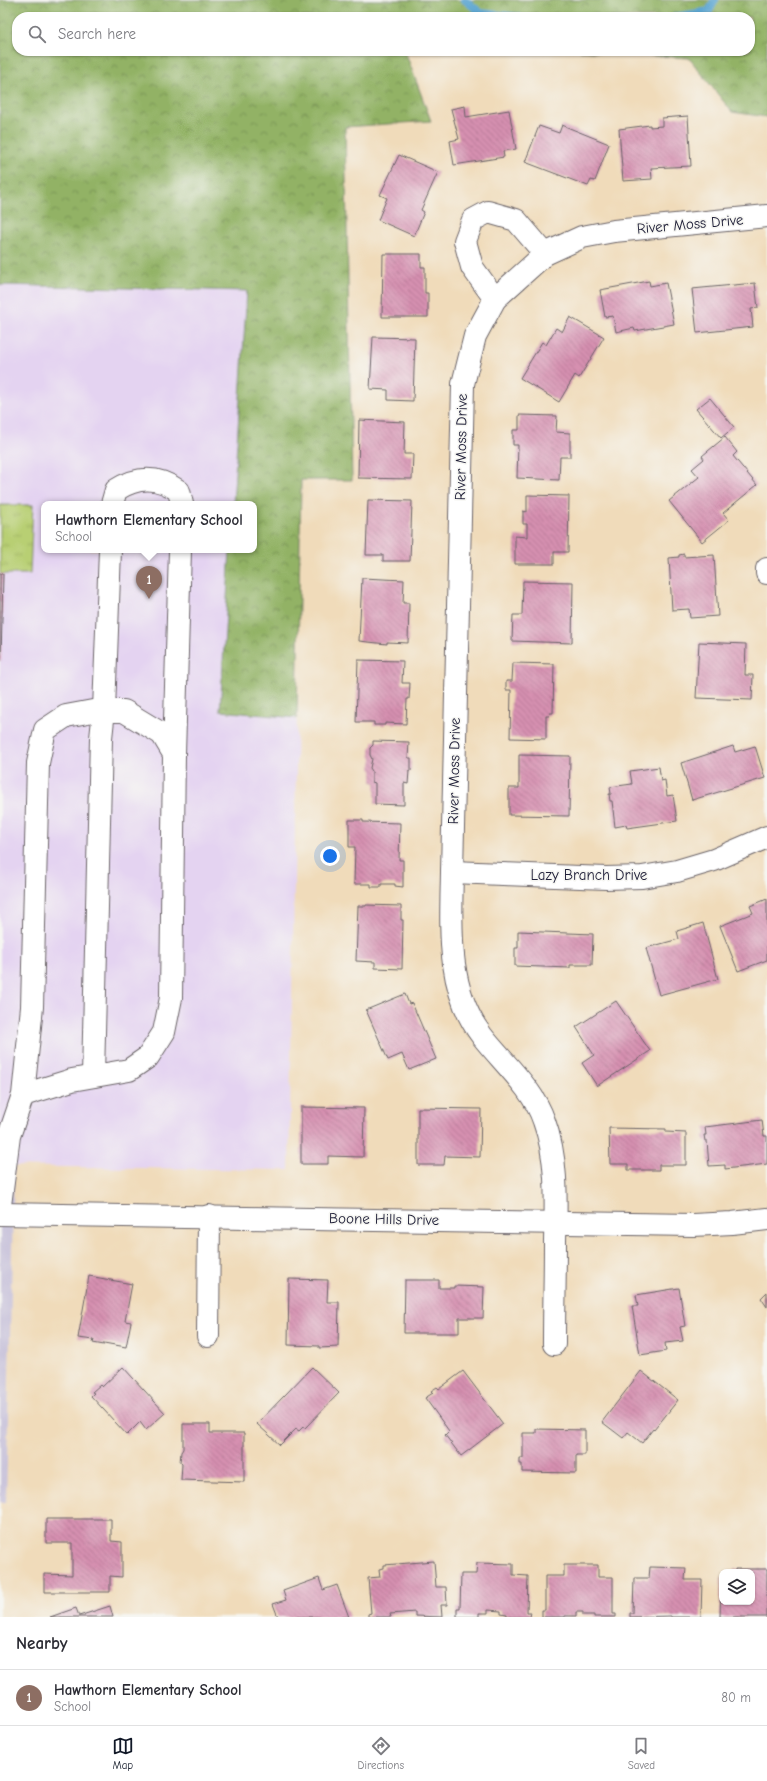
<!DOCTYPE html>
<style>
body{margin:0;font-family:"Comic Neue",sans-serif;background:#f2f2f3;color:#2b2b33}
.controls{position:absolute;right:12px;bottom:12px;display:grid;overflow:hidden;border-radius:8px;box-shadow:0 1px 3px #0004}
.controls button{width:36px;height:36px;display:grid;place-items:center;padding:0;border:0;border-bottom:1px solid #e1e1e2;background:#fff;color:#2b2b33;font:20px sans-serif}
.you{position:absolute;left:330px;top:856px;width:14px;height:14px;margin:-10px;border:3px solid #fff;border-radius:50%;background:#1a73e8;box-shadow:0 0 0 6px #1a73e833}
.badge{display:grid;place-items:center;width:26px;height:26px;border-radius:50%;background:#111827;color:#fff;font-size:13px;font-weight:700}
.pin{position:absolute;translate:-50% -33px;filter:drop-shadow(0 1px 2px #0008)}
.pin::after{content:'';position:absolute;top:21px;width:14px;height:12px;background:inherit;clip-path:polygon(0 0,100% 0,50% 100%)}
.popup{position:absolute;left:41px;top:501px;width:216px;height:52px;box-sizing:border-box;display:grid;place-content:center;border-radius:8px;background:#fff;filter:drop-shadow(0 1px 3px #0005);font-size:13px;white-space:nowrap;color:#7c7c81}
.popup b{font-size:15px;color:#2b2b33}
.popup::after{content:'';position:absolute;left:50%;top:100%;margin-left:-8px;border:8px solid transparent;border-top-color:#fff}
.list{margin:0;padding:0;list-style:none}
h2{display:flex;justify-content:space-between;align-items:center;height:52px;margin:0;padding:0 16px;font-size:17px}
h2 small{font-size:13px;font-weight:400;color:#7c7c81}
.list li{display:grid;grid-template-columns:26px 1fr auto;gap:12px;align-items:center;box-sizing:border-box;height:56px;padding:0 16px;border-top:1px solid #e1e1e2}
.list b{display:block;font-size:15px;white-space:nowrap}
.list p{margin:0;font-size:13px;white-space:nowrap;color:#7c7c81}
.list em{font-size:13px;font-style:normal;color:#7c7c81}
.icon{flex:none;width:22px;height:22px;fill:none;stroke:currentColor;stroke-width:2;stroke-linecap:round;stroke-linejoin:round}
.map{position:relative;flex:none;width:767px;height:1617px;overflow:hidden}
.search{position:absolute;background:#fff;box-shadow:0 1px 3px #0004;left:12px;right:12px;top:12px;height:44px;display:flex;align-items:center;gap:10px;box-sizing:border-box;padding:0 14px;border-radius:16px;color:#7c7c81;font-size:15px}
.sheet{height:108px;background:#fff}
nav{display:flex;justify-content:space-around;align-items:center;box-sizing:border-box;height:56px;border-top:1px solid #e1e1e2;background:#fff;font-size:11px;color:#7c7c81}
nav a{display:grid;justify-items:center;gap:2px}
nav .on{color:#111827}
.map>svg:first-child{display:block}
.built{fill:#e4d3f1;fill-rule:evenodd}
.industrial{fill:#c6c0d9}
.forest{fill:url(#forest-crowns);stroke:#5a6a50}
.park{fill:url(#park-tufts);stroke:#6d7857}
.lines{fill:none;stroke-linecap:round;stroke-linejoin:round}
.stream{stroke:#57a3d0;stroke-width:8}
.building{fill:url(#building-back-hatch)}
.minor-casing{stroke:#6a6367;stroke-width:24}
.minor{stroke:#fff;stroke-width:22}
.labels{text-anchor:middle;dominant-baseline:central;stroke-width:3;stroke-linejoin:round;paint-order:stroke}
.street-label{font-size:15px;fill:#22223b;stroke:#f6f6f2}
</style>
<div class="map">
<svg width="767" height="1617" viewBox="0 0 767 1617">
<defs>
<pattern id="forest-crowns" width="20" height="18" patternUnits="userSpaceOnUse"><rect width="20" height="18" fill="#92b265"/><path d="M2 6a3 3 0 1 1 6 0M12 15a3 3 0 1 1 6 0" fill="none" stroke="#779054"/></pattern>
<pattern id="park-tufts" width="24" height="20" patternUnits="userSpaceOnUse"><rect width="24" height="20" fill="#b8cf73"/><path d="M3 7l-1-3M5 7V3M7 7l1-3M15 17l-1-3M17 17v-4M19 17l1-3" fill="none" stroke="#9eb164"/></pattern>
<pattern id="building-back-hatch" width="6" height="6" patternUnits="userSpaceOnUse"><rect width="6" height="6" fill="#d690b0"/><path d="M-1 5l2 2M0 0l6 6M5-1l2 2" fill="none" stroke="#ad7590"/></pattern>
</defs>
<rect width="100%" height="100%" fill="#f6f6f2"/>
<filter id="ink" filterUnits="userSpaceOnUse"><feTurbulence type="fractalNoise" baseFrequency=".025" numOctaves="2"/><feDisplacementMap in="SourceGraphic" scale="8" xChannelSelector="R" yChannelSelector="G"/><feConvolveMatrix kernelMatrix="1 2 1 2 8 2 1 2 1" color-interpolation-filters="sRGB"/></filter>
<filter id="wash" filterUnits="userSpaceOnUse"><feTurbulence type="fractalNoise" baseFrequency=".012" numOctaves="4" result="noise"/><feDisplacementMap in="SourceGraphic" scale="16" xChannelSelector="R" yChannelSelector="G"/><feGaussianBlur stdDeviation="0.9" result="paint"/><feColorMatrix in="noise" values="0 0 0 0 0 0 0 0 0 0 0 0 0 0 0 0 0 1.4 0 .05"/><feComposite in="paint" operator="in"/></filter>
<g filter="url(#wash)">
<rect width="100%" height="100%" fill="#f0dbba"/>
<!-- built -->
<path class="built" d="M0 0 17 17V51L305 248 289 1170 0 1166ZM44 504H254V550H44Z"/>
<!-- industrial -->
<path class="industrial" d="M0 1166H14L6 1502H0Z"/>
<!-- forest -->
<path class="forest" d="M0 0H767V117L732 112 689 58 580 51H750V17H416L389 9 392 17H17V51H405L431 121 345 127 352 480H301L297 718 220 711 230 550H254V504H233L247 291 0 285Z"/>
<!-- park -->
<path class="park" d="M0 505H33L30 574H0Z"/>
<g class="lines">
<!-- stream -->
<g class="stream">
<path d="M465 0 481 13 518 17"/>
<path d="M675 17 709 11 715 0"/>
</g>
</g>
<g id="blocks">
<!-- building -->
<g class="building">
<path d="M465 106 466 117 509 110 516 149 503 151 504 157 454 165 450 141 459 139 451 109Z"/>
<path d="M688 116 691 166 651 168 652 179 623 181 619 129 650 125V127L662 126V118Z"/>
<path d="M562 125 609 144 595 181 591 180 588 186 525 162 539 126 559 133Z"/>
<path d="M399 155 438 172 421 210 424 212 414 236 378 220 387 198 380 195Z"/>
<path d="M383 254H421V267H425V293H428V317H382Z"/>
<path d="M649 281 650 286 666 283 674 324 635 331 634 328 616 332 613 316 605 317 600 290Z"/>
<path d="M755 283 758 308 751 309 753 327 697 333 692 289Z"/>
<path d="M570 317 604 337 579 378 575 375 559 402 520 378 542 342 546 345 556 328 562 332Z"/>
<path d="M373 337 415 338 413 401 388 400V390L370 389Z"/>
<path d="M710 398 734 427 721 438 696 409Z"/>
<path d="M519 415 557 416 556 432 570 433V457H560L559 480 517 478 518 445H513V430H519Z"/>
<path d="M359 420 405 422 404 454H413L412 479 358 478Z"/>
<path d="M725 437 737 452 733 456 757 485 723 513 729 520 702 542 669 501 699 477 692 469 704 459 702 456Z"/>
<path d="M527 495 569 496 568 552H554V564H515V536L527 537V524H523V511L527 512Z"/>
<path d="M368 500 412 501 410 561H383V555H366Z"/>
<path d="M684 554V557L714 555 718 616 690 618 689 609 672 610 669 558 679 557V555Z"/>
<path d="M0 574H3L1 661H0Z"/>
<path d="M362 578 404 580 403 603H409L408 643 387 642V644L359 641Z"/>
<path d="M523 581 573 582 572 643 512 641 513 615H522Z"/>
<path d="M699 642 746 644 745 675H753L752 700 696 698Z"/>
<path d="M358 660 403 661 402 683H410L409 699H407L406 724 385 723V725H374V722H356Z"/>
<path d="M513 663 554 664 553 713H550L549 716H546V739L510 738 511 690H506V681H512Z"/>
<path d="M373 741 409 742 408 758H411V771H409L408 784 404 783V805L375 804V783L372 782V771L370 768 372 759 370 755V748L373 745Z"/>
<path d="M733 746 735 752 755 746 765 778 692 800 681 763Z"/>
<path d="M519 755 570 756 569 816 509 815V788H519Z"/>
<path d="M659 767 661 781 665 780 667 796 673 795 677 821 627 828 626 825 615 827 612 801H610L609 794H611L610 787 632 784 630 771Z"/>
<path d="M349 820H363V822L400 823 399 860H403V887L395 886V884H381V887H371V884H354L355 847H349Z"/>
<path d="M767 899V960L738 971 720 926 753 913 750 906Z"/>
<path d="M366 905 401 906V920H403L402 969 375 968V962L356 961 358 906H366Z"/>
<path d="M703 923 718 979 659 995 646 948 679 939 677 931Z"/>
<path d="M518 931 593 934 592 965H570V968L515 966V948H518Z"/>
<path d="M405 994 409 1004 412 1003 436 1059 409 1070 402 1054 388 1060 366 1010Z"/>
<path d="M616 1001 650 1051 597 1086 582 1063 594 1055 576 1027Z"/>
<path d="M301 1107 364 1108 363 1157 328 1156V1164H301Z"/>
<path d="M418 1108 481 1109 480 1157 445 1156 444 1165H418Z"/>
<path d="M762 1120 764 1136H767V1164L725 1169V1165L709 1166 707 1141H705L704 1135H706L705 1127Z"/>
<path d="M609 1128 666 1129V1132L686 1133V1165H659V1170H628V1164H610Z"/>
<path d="M89 1276 132 1284 125 1321 131 1322 126 1347 104 1343V1345L93 1343 94 1340 78 1338Z"/>
<path d="M289 1279 328 1280 327 1302H339L338 1347 319 1348V1346L288 1345Z"/>
<path d="M405 1280H439V1288H454V1286L484 1287 483 1318H459V1333H404Z"/>
<path d="M679 1288 685 1326 680 1327 683 1341 665 1343 666 1351 640 1355 632 1306H638L636 1295Z"/>
<path d="M767 1292V1307L761 1298Z"/>
<path d="M123 1367 165 1413 146 1430 140 1422 127 1435 91 1396 94 1393 92 1392 100 1385 102 1387Z"/>
<path d="M312 1367 339 1393 305 1428 303 1427 299 1431 296 1429 280 1445 257 1424Z"/>
<path d="M463 1371 503 1424 461 1456 445 1435 449 1431 425 1398 433 1393 431 1391 437 1387 439 1389Z"/>
<path d="M641 1371 678 1400 654 1430 653 1429 642 1443 628 1432 623 1438 602 1422Z"/>
<path d="M183 1424H210V1433H244V1482L181 1480 182 1464 180 1462 181 1452 183 1449Z"/>
<path d="M536 1429 585 1430V1455H576V1473L522 1472V1464H520V1458H523V1433H536Z"/>
<path d="M46 1519H111V1541L122 1542V1577L110 1576V1592H44V1574L72 1575V1543H46Z"/>
<path d="M434 1561 436 1587H446L447 1605H441L442 1617 415 1616V1612L390 1614 391 1617H368V1614L371 1613 368 1578 380 1577 379 1569 384 1568V1565Z"/>
<path d="M477 1563 513 1564V1575L528 1576 527 1612H531L530 1617H507V1615L501 1614V1611L488 1610V1613H479V1617H457V1608H460L461 1574H476Z"/>
<path d="M564 1565H598V1577H613V1614H616V1617H594V1615H583V1612H576V1616H565V1617H542V1610H545V1576H564Z"/>
<path d="M650 1567 686 1568 685 1580H702L701 1617H671V1616L630 1617V1613H633L634 1578H649Z"/>
<path d="M735 1569H767V1617H720L721 1578H722V1602H752V1572H735Z"/>
<path d="M319 1578 323 1590 337 1585 349 1617H278L273 1604 286 1600 283 1591Z"/>
<path d="M110 1606 113 1617H50L76 1608 79 1616Z"/>
</g>
</g>
</g>
<g filter="url(#ink)">
<use href="#blocks" fill-opacity="0" stroke="#6a6367" stroke-width="1"/>
<g class="lines">
<defs>
<g id="minor">
<path d="M495 299 472 267 465 241 473 220 488 212 516 220 545 254"/>
<path d="M112 504 116 490C138 476 158 476 179 491L182 504"/>
<path d="M767 569V573"/>
<path d="M174 754 180 550"/>
<path d="M452 872 606 878 642 877 677 871 714 860 767 837"/>
<path d="M93 1076 101 738 104 710 110 550"/>
<path d="M0 1205 9 1136 23 1095 32 1007 38 763 45 730 66 716 93 711H124L162 734 174 754 171 998 164 1032 148 1057 129 1070 72 1080 23 1095"/>
<path d="M0 1214 693 1225 732 1223 767 1219"/>
<path d="M208 1336 209 1216"/>
<path d="M554 1344C554 1310 555 1275 555 1241 556 1201 558 1159 544 1121 533 1088 503 1063 482 1036 446 989 451 927 452 872L463 384 475 336 495 299 545 254 582 237 614 231 767 216"/>
</g>
</defs>
<!-- minor casing -->
<use href="#minor" class="minor-casing"/>
<!-- minor -->
<use href="#minor" class="minor"/>
</g>
</g>
<g class="labels">
<!-- street labels -->
<g class="street-label">
<text transform="translate(690 224) rotate(-5)">River Moss Drive</text>
<text transform="translate(461 447) rotate(-89)">River Moss Drive</text>
<text transform="translate(454 771) rotate(-89)">River Moss Drive</text>
<text x="589" y="875">Lazy Branch Drive</text>
<text transform="translate(384 1219) rotate(1)">Boone Hills Drive</text>
</g>
</g>
</svg>
<div class="controls">
<button><svg class="icon" aria-label="layers" viewBox="0 0 24 24"><path d="M12 4l9 5-9 5-9-5zM3 14l9 5 9-5"/></svg></button>
</div>
<div class="you"></div>
<div class="pin badge" style="left:149px;top:599px;background:#8d6e63">1</div>
<div class="popup"><b>Hawthorn Elementary School</b>School</div>
<div class="search"><svg class="icon" aria-label="search" viewBox="0 0 24 24"><circle cx="10" cy="10" r="6"/><path d="M15 15l6 6"/></svg>Search here</div>
</div>
<section class="sheet">
<h2>Nearby<small></small></h2>
<ul class="list">
<li><span class="badge" style="background:#8d6e63">1</span><div><b>Hawthorn Elementary School</b><p>School</p></div><em>80 m</em></li>
</ul>
</section>
<nav>
<a class="on"><svg class="icon" aria-label="map" viewBox="0 0 24 24"><path d="M3 6l6-2 6 2 6-2v14l-6 2-6-2-6 2zM9 4v14M15 6v14"/></svg>Map</a>
<a><svg class="icon" aria-label="directions" viewBox="0 0 24 24"><path d="M12 3l9 9-9 9-9-9zM9 14v-3h6M13 9l2 2-2 2"/></svg>Directions</a>
<a><svg class="icon" aria-label="saved" viewBox="0 0 24 24"><path d="M7 4h10v16l-5-4-5 4z"/></svg>Saved</a>
</nav>
